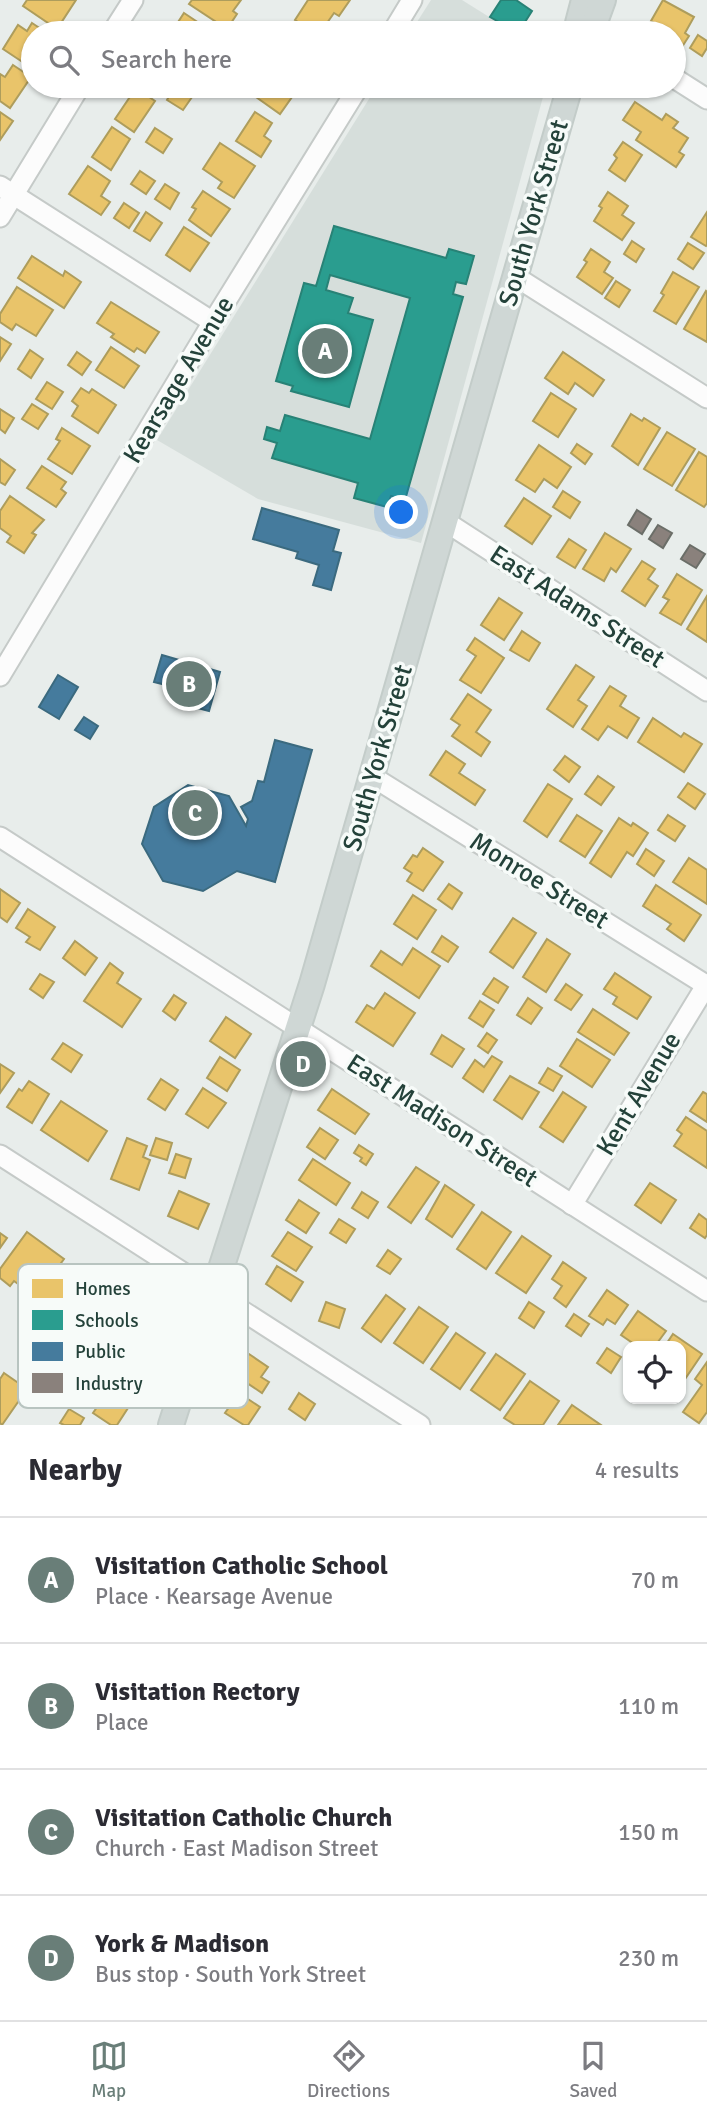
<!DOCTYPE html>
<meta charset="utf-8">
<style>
body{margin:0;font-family:Signika,sans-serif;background:#f2f2f3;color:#2b2b33}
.controls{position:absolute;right:21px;bottom:21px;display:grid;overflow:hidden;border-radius:14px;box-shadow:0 2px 5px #0004}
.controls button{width:63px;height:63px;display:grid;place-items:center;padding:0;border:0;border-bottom:2px solid #e1e1e2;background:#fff;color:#2b2b33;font:35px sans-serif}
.you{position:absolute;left:402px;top:513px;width:24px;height:24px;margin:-18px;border:5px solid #fff;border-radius:50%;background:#1a73e8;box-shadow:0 0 0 10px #1a73e833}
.badge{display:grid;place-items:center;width:46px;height:46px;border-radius:50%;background:#697e78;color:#fff;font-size:23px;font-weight:700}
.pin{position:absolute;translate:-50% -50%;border:4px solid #fff;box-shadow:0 2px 7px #0006}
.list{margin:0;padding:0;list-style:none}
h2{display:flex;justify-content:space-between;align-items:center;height:91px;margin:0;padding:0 28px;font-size:30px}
h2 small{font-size:23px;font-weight:400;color:#7c7c81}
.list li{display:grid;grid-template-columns:46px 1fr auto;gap:21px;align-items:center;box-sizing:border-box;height:126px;padding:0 28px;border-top:2px solid #e1e1e2}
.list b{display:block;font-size:26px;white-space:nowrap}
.list p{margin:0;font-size:23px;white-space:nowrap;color:#7c7c81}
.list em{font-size:23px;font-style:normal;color:#7c7c81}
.icon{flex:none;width:38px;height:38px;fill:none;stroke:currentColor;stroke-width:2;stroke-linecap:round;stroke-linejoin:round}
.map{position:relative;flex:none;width:707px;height:1425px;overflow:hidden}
.search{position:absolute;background:#fff;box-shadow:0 2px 5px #0004;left:21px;right:21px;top:21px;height:77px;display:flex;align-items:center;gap:18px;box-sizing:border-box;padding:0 24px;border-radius:38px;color:#7c7c81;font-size:26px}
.sheet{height:595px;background:#fff}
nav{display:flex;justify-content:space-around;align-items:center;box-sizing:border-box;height:98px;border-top:2px solid #e1e1e2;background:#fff;font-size:19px;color:#7c7c81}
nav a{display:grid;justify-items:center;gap:4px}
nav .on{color:#697e78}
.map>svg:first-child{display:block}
.built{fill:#d6dedb}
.homes{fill:#e9c46a;stroke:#ae9d5c;stroke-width:2}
.schools{fill:#2a9d8f;stroke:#288276;stroke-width:2}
.public{fill:#457b9d;stroke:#3b6a7f;stroke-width:2}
.industry{fill:#8a817c;stroke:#6b6e68;stroke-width:2}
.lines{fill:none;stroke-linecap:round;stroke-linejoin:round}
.minor-casing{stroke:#c5cac8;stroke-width:23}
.major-casing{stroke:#c3ccc9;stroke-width:28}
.minor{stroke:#fcfcfc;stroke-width:19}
.major{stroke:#cfd7d5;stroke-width:24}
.labels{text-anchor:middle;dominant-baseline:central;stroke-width:7;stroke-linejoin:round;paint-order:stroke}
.street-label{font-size:26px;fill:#24423a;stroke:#f7fbf9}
.key{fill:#f7fbf9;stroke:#b8c4c0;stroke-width:2}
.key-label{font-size:19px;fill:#24423a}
</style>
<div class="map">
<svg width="707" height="1425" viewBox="0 0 707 1425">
<rect width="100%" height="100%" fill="#e8edeb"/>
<!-- built -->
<g class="built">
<path d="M431 0H462L515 33H410Z"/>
<path d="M377 86H546L421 543 258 499 157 440Z"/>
</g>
<!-- homes -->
<g class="homes">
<path d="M27 0H76L57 29 23 6Z"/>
<path d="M192 0H241L233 11 237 14 227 29 189 4Z"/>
<path d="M308 0H350L339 16 334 13 320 33H315L295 20Z"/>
<path d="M663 0 694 17 685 33 689 36 682 47 674 42V33H662L664 29 651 21Z"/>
<path d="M184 13 214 33H171Z"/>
<path d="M32 23 47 33H33V69L3 49 18 25 27 31Z"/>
<path d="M698 35 707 41V48L702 56 690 48Z"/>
<path d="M13 65 31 77 10 108 0 101V74L5 77Z"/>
<path d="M175 86 192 97 183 110 167 100Z"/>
<path d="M223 86H245L239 96Z"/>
<path d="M264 86H297L299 87 280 114 256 97Z"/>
<path d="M136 88 155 101 134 132 115 119Z"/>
<path d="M635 102 662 120 666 114 678 122 673 128 688 138 679 152 684 155 676 167 636 140 641 132 623 120Z"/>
<path d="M0 112 13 121 0 140Z"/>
<path d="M255 112 272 123 264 136 271 141 261 157 236 141Z"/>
<path d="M112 127 130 139 111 170 92 157Z"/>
<path d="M155 128 172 139 163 153 146 142Z"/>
<path d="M623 142 642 155 625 181 609 170 617 158 614 155Z"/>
<path d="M220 143 255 166 234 198 218 188 222 182 203 169Z"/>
<path d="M88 166 110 181 101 196 110 202 101 215 69 194Z"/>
<path d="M140 171 155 181 146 194 131 184Z"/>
<path d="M165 184 179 193 170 209 155 199Z"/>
<path d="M203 191 230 209 211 236 189 220 196 209 192 207Z"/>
<path d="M608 192 628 206 622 215 634 223 622 240 594 221 602 208 599 206Z"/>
<path d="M124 203 139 213 129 228 114 218Z"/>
<path d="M146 212 162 223 150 241 134 231Z"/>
<path d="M707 212V245L706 246 691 237Z"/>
<path d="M184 227 209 243 190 271 166 255Z"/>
<path d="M632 241 644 249 636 262 624 254Z"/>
<path d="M688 243 704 253 693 269 678 259Z"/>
<path d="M591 249 610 262 604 272 613 278 602 294 577 277 587 262 584 260Z"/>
<path d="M32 256 63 276 65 271 81 282 64 308 18 278Z"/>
<path d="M673 272 699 287 676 324 654 311 664 295 661 293Z"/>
<path d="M616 281 630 290 619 307 605 298Z"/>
<path d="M17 287 53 310 36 336 16 324 12 330 0 322V314Z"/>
<path d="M706 291 707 292V342L684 329Z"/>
<path d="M111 302 159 332 145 353 137 348 134 352 111 337 114 334 97 323Z"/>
<path d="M0 337 11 344 0 361Z"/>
<path d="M111 347 139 366 124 388 96 370Z"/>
<path d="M30 350 43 359 31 378 18 369Z"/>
<path d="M77 352 91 362 82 375 68 365Z"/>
<path d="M563 352 604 380 593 396 575 383 568 394 545 378Z"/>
<path d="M47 382 63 392 52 409 36 399Z"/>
<path d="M81 388 89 393 92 389 116 405 98 433 72 416 78 406 72 401Z"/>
<path d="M551 393 576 409 558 437 533 421Z"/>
<path d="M32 404 48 414 38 429 22 419Z"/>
<path d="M0 409 14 418 5 433 0 429Z"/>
<path d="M631 414 642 421 644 418 660 428 638 465 612 446Z"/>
<path d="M62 428 90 446 72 474 48 459 60 441 56 439Z"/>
<path d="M667 432 695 449 672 486 644 469Z"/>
<path d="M577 444 592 454 585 464 571 453Z"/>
<path d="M539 445 571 467 557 488 544 479 535 492 516 480Z"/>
<path d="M699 452 707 457V503L704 507 676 490Z"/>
<path d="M0 459 15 470 5 485 0 482Z"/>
<path d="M42 466 66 482 61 489 66 493 56 507 27 488Z"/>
<path d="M563 491 580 502 570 518 553 507Z"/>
<path d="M10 496 44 520 32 533 36 535 24 553 7 542 11 536 0 528V511Z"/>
<path d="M524 498 551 516 532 544 505 526Z"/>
<path d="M605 533 631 549 616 572 611 568 604 581 583 569Z"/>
<path d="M569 539 586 550 575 568 557 557Z"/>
<path d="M642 561 655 569 648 579 658 586 645 606 622 591Z"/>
<path d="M677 574 702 590 681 625 660 613 669 600 663 597Z"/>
<path d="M707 596V642L687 629Z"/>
<path d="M499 598 522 613 504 640 481 625Z"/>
<path d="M522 631 540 643 529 661 510 650Z"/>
<path d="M475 638 504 658 481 693 460 680 476 656 467 650Z"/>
<path d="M576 665 594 677 578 700 587 706 573 727 547 709Z"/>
<path d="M610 686 626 696 620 706 639 718 627 738 608 726 598 740 582 729Z"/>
<path d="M468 694 491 710 476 732 490 742 481 756 452 736 460 725 451 719Z"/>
<path d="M653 718 681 737 684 733 702 744 684 772 638 742Z"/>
<path d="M446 751 465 764 459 773 485 790 475 805 430 775Z"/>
<path d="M565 756 580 767 569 782 554 770Z"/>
<path d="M598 776 614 787 601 805 585 794Z"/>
<path d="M688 783 705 794 695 809 678 797Z"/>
<path d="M548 784 572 799 547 837 524 821Z"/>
<path d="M577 815 602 831 585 857 560 841Z"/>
<path d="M668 815 685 826 675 841 658 830Z"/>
<path d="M619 818 631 826 633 823 648 833 633 856 627 852 611 877 590 863Z"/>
<path d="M423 848 443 862 423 891 407 881 412 873 404 868 413 855 417 857Z"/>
<path d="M646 849 664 861 654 876 637 864Z"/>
<path d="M689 858 707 870V904L673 882Z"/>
<path d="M449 884 462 893 452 909 438 899Z"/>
<path d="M656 885 701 915 684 941 667 929 671 924 643 906Z"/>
<path d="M0 889 20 903 7 922 0 917Z"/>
<path d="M413 895 436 910 417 939 394 924Z"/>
<path d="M28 909 55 927 40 950 26 942 30 937 16 928Z"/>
<path d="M513 918 536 933 513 968 490 952Z"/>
<path d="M442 936 458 947 448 962 432 952Z"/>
<path d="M547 939 570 954 546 992 523 977Z"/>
<path d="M75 941 97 958 85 975 63 958Z"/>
<path d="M413 948 440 966 419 998 371 966 381 951 402 965Z"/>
<path d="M110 963 123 973 117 983 141 999 122 1027 84 1001Z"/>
<path d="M615 973 651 997 637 1019 613 1004 617 997 604 989Z"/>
<path d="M40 974 54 982 43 998 30 989Z"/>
<path d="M494 978 508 987 498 1003 483 994Z"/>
<path d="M566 984 582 995 571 1010 555 1000Z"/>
<path d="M385 993 415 1013 393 1046 356 1022 367 1005 374 1009Z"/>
<path d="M174 995 186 1003 175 1020 163 1011Z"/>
<path d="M528 998 542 1008 531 1024 517 1015Z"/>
<path d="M480 1001 494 1010 483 1027 469 1018Z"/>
<path d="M593 1009 629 1033 614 1055 578 1032Z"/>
<path d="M226 1017 251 1034 235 1058 210 1041Z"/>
<path d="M487 1033 497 1040 488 1053 478 1046Z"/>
<path d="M442 1035 464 1049 452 1067 431 1054Z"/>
<path d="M577 1039 610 1060 592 1087 560 1066Z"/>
<path d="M63 1043 82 1055 71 1072 52 1059Z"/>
<path d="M492 1056 502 1062 483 1092 463 1078 475 1060 484 1067Z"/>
<path d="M220 1057 240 1070 227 1091 207 1078Z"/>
<path d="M0 1064 14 1073 0 1093Z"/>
<path d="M548 1068 562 1076 553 1091 539 1083Z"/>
<path d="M510 1076 539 1092 522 1119 494 1100Z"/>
<path d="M161 1079 178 1090 165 1110 148 1099Z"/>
<path d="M29 1081 49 1094 32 1123 7 1107 19 1089 22 1091Z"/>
<path d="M203 1088 226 1103 208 1128 186 1114Z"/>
<path d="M332 1089 369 1114 355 1134 318 1110Z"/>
<path d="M563 1092 586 1107 563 1142 540 1127Z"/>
<path d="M703 1092 707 1094V1122L690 1111Z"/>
<path d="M61 1101 107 1131 88 1161 41 1130Z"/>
<path d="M686 1117 707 1131V1168L674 1146 682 1134 677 1130Z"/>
<path d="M320 1128 338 1140 325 1159 307 1147Z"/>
<path d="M127 1138 147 1146 143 1157 150 1160 139 1190 111 1179Z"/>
<path d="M156 1138 172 1143 167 1160 150 1155Z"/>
<path d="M359 1145 373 1154 366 1165 360 1161 362 1158 354 1153Z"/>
<path d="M176 1154 191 1159 185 1178 169 1173Z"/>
<path d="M313 1159 350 1183 336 1205 299 1180Z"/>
<path d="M416 1167 439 1182 411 1223 388 1207Z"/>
<path d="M650 1183 676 1200 661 1223 635 1205Z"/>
<path d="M445 1185 474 1205 452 1237 426 1219Z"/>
<path d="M179 1191 209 1204 198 1229 168 1216Z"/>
<path d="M362 1192 378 1202 368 1218 352 1208Z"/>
<path d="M299 1200 319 1213 306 1233 286 1220Z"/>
<path d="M482 1212 511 1232 486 1269 457 1249Z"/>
<path d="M699 1214 707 1220V1235L705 1238 690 1228Z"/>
<path d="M339 1219 355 1229 346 1243 330 1233Z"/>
<path d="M27 1232 64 1259 36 1297 14 1281 10 1286 0 1278V1269Z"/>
<path d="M288 1232 312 1247 296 1271 272 1256Z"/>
<path d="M0 1233 7 1238 0 1248Z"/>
<path d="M522 1236 551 1256 526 1293 496 1273Z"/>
<path d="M388 1250 401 1259 390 1274 377 1266Z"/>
<path d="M563 1262 586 1278 566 1307 554 1298 562 1286 552 1279Z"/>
<path d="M277 1266 303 1282 291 1301 266 1284Z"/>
<path d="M607 1290 628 1305 615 1324 607 1319 603 1325 589 1316Z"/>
<path d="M386 1295 405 1309 381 1342 362 1328Z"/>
<path d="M326 1302 345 1309 339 1328 319 1321Z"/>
<path d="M529 1302 544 1312 534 1328 519 1318Z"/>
<path d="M419 1307 448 1327 423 1363 394 1343Z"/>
<path d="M638 1311 666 1331 655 1346H637L621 1335Z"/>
<path d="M574 1314 589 1324 581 1336 566 1326Z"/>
<path d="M456 1333 485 1353 460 1389 431 1369Z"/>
<path d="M673 1334 702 1354 681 1385V1346H665Z"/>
<path d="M607 1348 621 1357 611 1373 597 1363Z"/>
<path d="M249 1354 268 1367 261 1377 269 1382 262 1393 235 1375Z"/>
<path d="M496 1354 525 1374 500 1410 471 1390Z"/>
<path d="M707 1362V1412L699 1423 683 1412 702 1385 695 1379Z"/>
<path d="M4 1373 27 1389 2 1425 0 1423V1379Z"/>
<path d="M530 1381 559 1401 543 1425H515L504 1418Z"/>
<path d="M239 1393 260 1407 248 1425H244L225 1413Z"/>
<path d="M299 1393 315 1404 305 1420 289 1409Z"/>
<path d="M106 1394 128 1408 117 1425H111L93 1413Z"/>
<path d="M572 1405 601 1425H558Z"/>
<path d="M69 1409 84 1418 80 1425H64L60 1423Z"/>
</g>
<!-- schools -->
<g class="schools">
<path d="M501 0H516L532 11 518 33 490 17Z"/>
<path d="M334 226 446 258 449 249 474 256 466 284 456 282 453 294 463 297 405 500 391 496 387 507 354 498 358 483 272 458 277 443 264 439 267 427 280 431 285 415 370 439 410 298 330 275 326 290 353 298 348 313 373 320 349 407 291 391 293 386 276 381 304 283 316 286Z"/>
</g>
<!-- public -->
<g class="public">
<path d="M262 508 339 530 333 551 341 553 331 590 313 585 319 565 296 558 298 552 253 539Z"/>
<path d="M162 655 220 672 209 711 190 706 192 699 168 692 170 686 154 682Z"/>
<path d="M58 675 78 687 59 719 39 707Z"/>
<path d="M84 717 98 726 90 739 75 730Z"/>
<path d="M275 740 312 750 275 882 237 871 203 891 163 881 142 844 154 807 188 785 229 796 246 826 248 819 241 807 252 801 258 781 264 782Z"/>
</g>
<!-- industry -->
<g class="industry">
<path d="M637 510 651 519 642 534 628 525Z"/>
<path d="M658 525 672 533 663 548 649 539Z"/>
<path d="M690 545 705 554 696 568 681 559Z"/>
</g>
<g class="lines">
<defs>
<g id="minor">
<path d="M112 33 133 0"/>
<path d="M392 33 412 0"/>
<path d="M674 78 707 99"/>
<path d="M0 186 213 322"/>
<path d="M0 217 80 86"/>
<path d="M516 277 707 398"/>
<path d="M446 522 707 691"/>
<path d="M0 676 213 322 359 86"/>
<path d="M373 777 706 985"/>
<path d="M0 837 707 1291"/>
<path d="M0 1155 420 1425"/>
<path d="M572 1205 707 984"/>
</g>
<g id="major">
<path d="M579 33 578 23 584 0"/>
<path d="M591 33 603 0"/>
<path d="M171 1425 312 984 570 86"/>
</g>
</defs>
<!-- minor casing -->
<use href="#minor" class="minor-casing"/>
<!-- major casing -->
<use href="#major" class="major-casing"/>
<!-- minor -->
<use href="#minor" class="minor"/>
<!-- major -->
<use href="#major" class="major"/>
</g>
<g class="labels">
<!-- street labels -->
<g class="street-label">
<text transform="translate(534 213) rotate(-74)">South York Street</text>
<text transform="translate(179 380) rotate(-59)">Kearsage Avenue</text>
<text transform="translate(577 607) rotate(33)">East Adams Street</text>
<text transform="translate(378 758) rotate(-74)">South York Street</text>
<text transform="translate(539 881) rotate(32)">Monroe Street</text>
<text transform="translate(639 1094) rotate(-59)">Kent Avenue</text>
<text transform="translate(442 1121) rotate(33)">East Madison Street</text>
</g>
</g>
<!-- legend -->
<rect x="18" y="1264" width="230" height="144" rx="10" class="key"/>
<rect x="32" y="1279" width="31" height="19" fill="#e9c46a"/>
<rect x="32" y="1310" width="31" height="20" fill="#2a9d8f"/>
<rect x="32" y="1342" width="31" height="19" fill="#457b9d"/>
<rect x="32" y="1373" width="31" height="20" fill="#8a817c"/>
<g class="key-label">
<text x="75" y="1295">Homes</text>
<text x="75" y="1327">Schools</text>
<text x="75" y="1358">Public</text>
<text x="75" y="1390">Industry</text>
</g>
</svg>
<div class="controls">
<button><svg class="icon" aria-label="locate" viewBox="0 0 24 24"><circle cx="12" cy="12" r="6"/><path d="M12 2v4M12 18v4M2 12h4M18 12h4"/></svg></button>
</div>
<div class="you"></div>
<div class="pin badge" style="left:325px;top:351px">A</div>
<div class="pin badge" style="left:189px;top:684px">B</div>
<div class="pin badge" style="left:195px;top:813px">C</div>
<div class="pin badge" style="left:303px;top:1064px">D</div>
<div class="search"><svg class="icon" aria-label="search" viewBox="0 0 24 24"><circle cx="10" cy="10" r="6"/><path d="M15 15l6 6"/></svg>Search here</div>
</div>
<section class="sheet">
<h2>Nearby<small>4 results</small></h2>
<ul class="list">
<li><span class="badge">A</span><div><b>Visitation Catholic School</b><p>Place · Kearsage Avenue</p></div><em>70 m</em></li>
<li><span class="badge">B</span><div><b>Visitation Rectory</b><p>Place</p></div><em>110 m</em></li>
<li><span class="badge">C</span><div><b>Visitation Catholic Church</b><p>Church · East Madison Street</p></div><em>150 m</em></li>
<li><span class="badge">D</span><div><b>York &amp; Madison</b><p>Bus stop · South York Street</p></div><em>230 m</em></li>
</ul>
</section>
<nav>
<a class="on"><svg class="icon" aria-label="map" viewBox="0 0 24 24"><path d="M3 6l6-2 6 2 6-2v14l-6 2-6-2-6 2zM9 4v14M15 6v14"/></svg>Map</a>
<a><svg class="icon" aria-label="directions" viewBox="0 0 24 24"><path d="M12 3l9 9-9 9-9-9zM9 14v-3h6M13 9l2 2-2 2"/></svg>Directions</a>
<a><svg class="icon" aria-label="saved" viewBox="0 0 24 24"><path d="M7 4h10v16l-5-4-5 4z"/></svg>Saved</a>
</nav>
